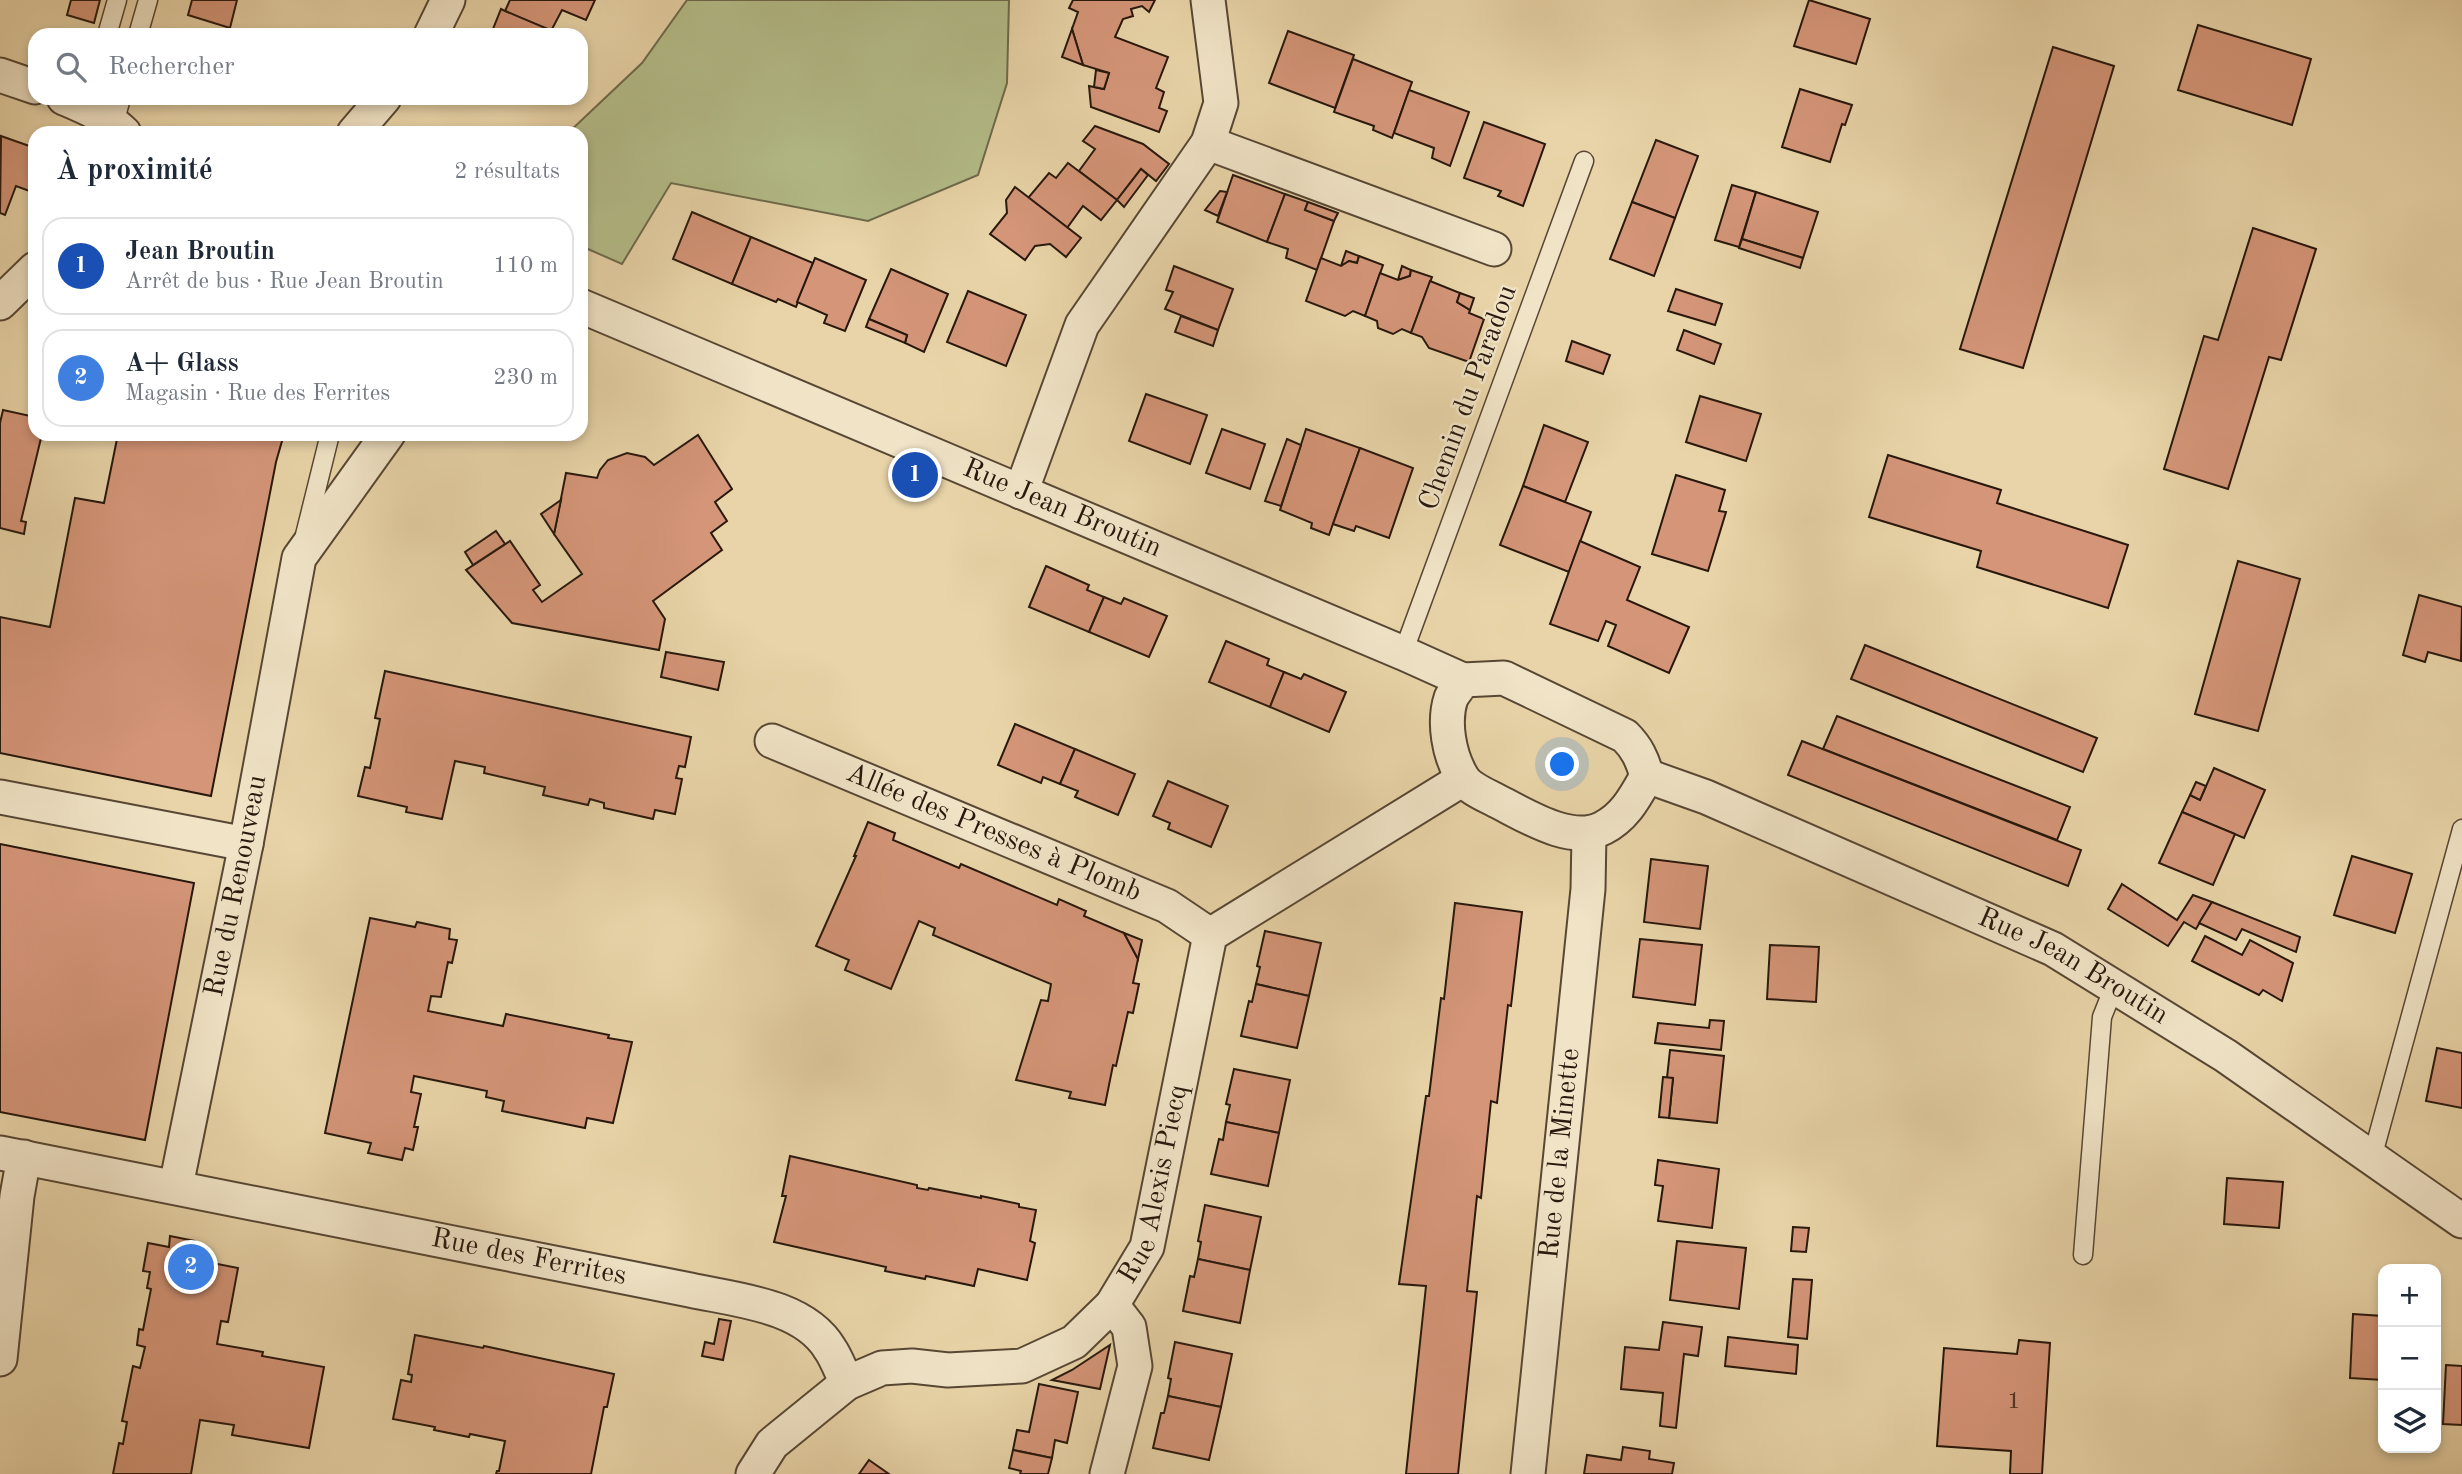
<!DOCTYPE html>
<html lang="fr">
<meta charset="utf-8">
<style>
body{margin:0;font-family:"Old Standard TT",serif;background:#f6f6f7;color:#1f2937}
.controls{position:absolute;right:21px;bottom:21px;display:grid;overflow:hidden;border-radius:14px;box-shadow:0 4px 10px #0003}
.controls button{width:63px;height:63px;display:grid;place-items:center;padding:0;border:0;border-bottom:2px solid #e0e1e3;background:#fff;color:#1f2937;font:35px sans-serif}
.you{position:absolute;left:1563px;top:765px;width:24px;height:24px;margin:-18px;border:5px solid #fff;border-radius:50%;background:#1a73e8;box-shadow:0 0 0 10px #1a73e833}
.badge{display:grid;place-items:center;width:46px;height:46px;border-radius:50%;background:#8f2418;color:#fff;font-size:23px;font-weight:700}
.pin{position:absolute;translate:-50% -50%;border:4px solid #fff;box-shadow:0 2px 7px #0006}
.list{margin:0;padding:0;list-style:none}
h2{display:flex;justify-content:space-between;align-items:center;height:91px;margin:0;padding:0 28px;font-size:30px}
h2 small{font-size:23px;font-weight:400;color:#747a83}
.list li{display:grid;grid-template-columns:46px 1fr auto;gap:21px;align-items:center;box-sizing:border-box;height:98px;margin:0 14px 14px;padding:0 14px;border:2px solid #e0e1e3;border-radius:21px}
.list b{display:block;font-size:26px;white-space:nowrap}
.list p{margin:0;font-size:23px;white-space:nowrap;color:#747a83}
.list em{font-size:23px;font-style:normal;color:#747a83}
.icon{flex:none;width:38px;height:38px;fill:none;stroke:currentColor;stroke-width:2;stroke-linecap:round;stroke-linejoin:round}
.map{position:relative;flex:none;width:2462px;height:1474px;overflow:hidden}
.search{position:absolute;background:#fff;box-shadow:0 4px 10px #0003;left:28px;top:28px;width:560px;height:77px;display:flex;align-items:center;gap:18px;box-sizing:border-box;padding:0 24px;border-radius:21px;color:#747a83;font-size:26px}
.panel{position:absolute;background:#fff;box-shadow:0 4px 10px #0003;left:28px;top:126px;width:560px;height:315px;border-radius:21px}
.map>svg:first-child{display:block}
.green{fill:#b4bd89;stroke:#6e6a4b;stroke-width:2}
.building{fill:#d49578;stroke:#28180d;stroke-width:2}
.lines{fill:none;stroke-linecap:round;stroke-linejoin:round}
.service-casing{stroke:#584734;stroke-width:21}
.minor-casing{stroke:#584734;stroke-width:37}
.service{stroke:#f0e3c6;stroke-width:18}
.minor{stroke:#f0e3c6;stroke-width:33}
.labels{text-anchor:middle;dominant-baseline:central;stroke-width:5;stroke-linejoin:round;paint-order:stroke}
.number-label{font-size:24px;fill:#533728}
.street-label{font-size:28px;fill:#28180d;stroke:#f0e3c6}
</style>
<div class="map">
<svg width="2462" height="1474" viewBox="0 0 2462 1474">
<rect width="100%" height="100%" fill="#e8d4a8"/>
<filter id="stains"><feTurbulence type="fractalNoise" baseFrequency=".00286" numOctaves="4"/><feColorMatrix values="0 0 0 0 .2 0 0 0 0 .09 0 0 0 0 .02 0 0 0 .5 -.17"/></filter>
<radialGradient id="worn" r=".72"><stop offset=".6" stop-color="#630" stop-opacity="0"/><stop offset="1" stop-color="#630" stop-opacity=".3"/></radialGradient>
<!-- green -->
<path class="green" d="M687 0H1009L1007 83 978 175 868 221 671 183 622 264 581 246V133H568L642 63Z"/>
<!-- building -->
<g class="building">
<path d="M71 0H100L94 23 67 15Z"/>
<path d="M192 0H237L230 28 188 15Z"/>
<path d="M510 0H595L586 20 562 10 551 31 505 11Z"/>
<path d="M1073 0H1155L1149 12 1142 6 1131 9 1133 16 1123 19 1115 37 1168 57 1156 88 1164 92 1159 108 1167 111 1159 132 1091 107 1089 86 1104 89 1109 73 1083 65 1072 29 1078 12 1069 8Z"/>
<path d="M1809 0 1870 19 1856 64 1794 46Z"/>
<path d="M501 9 505 11 562 35H500L501 33 493 29Z"/>
<path d="M2198 25 2311 59 2292 125 2178 90Z"/>
<path d="M1072 29 1083 65 1062 57Z"/>
<path d="M1288 31 1354 55 1335 108 1269 83Z"/>
<path d="M2053 47 2114 66 2023 368 1960 349Z"/>
<path d="M1353 59 1412 82 1392 138 1373 130 1374 126 1334 112Z"/>
<path d="M1096 70 1109 73 1104 89 1094 87Z"/>
<path d="M1800 89 1852 105 1845 125 1842 124 1830 162 1782 147Z"/>
<path d="M1409 90 1469 112 1450 166 1432 158 1434 148 1394 133Z"/>
<path d="M1484 122 1545 144 1523 206 1498 196 1501 191 1464 178Z"/>
<path d="M1095 126 1143 144 1169 164 1156 181 1141 169 1117 200 1079 171 1095 149 1083 141Z"/>
<path d="M1 136 35 148V193L16 186 5 215 0 213Z"/>
<path d="M1656 140 1698 156 1675 218 1632 202Z"/>
<path d="M1068 163 1117 200 1101 220 1083 206 1067 228 1028 198 1049 173 1056 178Z"/>
<path d="M1141 169 1148 175 1124 207 1117 200Z"/>
<path d="M1233 175 1285 194 1267 242 1217 222Z"/>
<path d="M1732 185 1756 192 1739 247 1715 240Z"/>
<path d="M1015 187 1081 238 1066 257 1050 244 1035 246 1025 260 990 234 1007 213 1006 200Z"/>
<path d="M1220 191 1227 192 1218 216 1205 210Z"/>
<path d="M1756 192 1818 212 1803 258 1742 239Z"/>
<path d="M1285 194 1308 202 1305 210 1334 221 1317 270 1286 258 1288 249 1267 242Z"/>
<path d="M1308 202 1338 213 1334 221 1305 210Z"/>
<path d="M1632 202 1675 218 1654 276 1610 259Z"/>
<path d="M692 212 751 237 732 284 673 259Z"/>
<path d="M2253 228 2316 249 2281 360 2269 357 2228 489 2164 469 2204 336 2218 340Z"/>
<path d="M751 237 813 263 796 307 778 299 776 302 732 284Z"/>
<path d="M1742 239 1803 258 1800 268 1739 248Z"/>
<path d="M1346 251 1359 256 1357 263 1349 261 1341 266Z"/>
<path d="M1359 256 1383 265 1365 316 1353 311 1345 316 1306 301 1321 258 1341 266 1349 261 1357 263Z"/>
<path d="M815 258 866 280 845 331 824 323 827 315 797 302Z"/>
<path d="M1174 266 1233 289 1218 330 1165 309 1173 292 1166 290Z"/>
<path d="M1402 266 1411 270 1410 276 1398 280Z"/>
<path d="M891 269 948 294 924 352 905 343 907 335 869 319Z"/>
<path d="M1411 270 1432 277 1411 333 1402 329 1393 334 1378 328 1377 321 1365 316 1380 273 1398 280 1410 276Z"/>
<path d="M1430 281 1460 293 1457 302 1470 310 1469 313 1484 319 1469 362 1429 348 1422 337 1411 333Z"/>
<path d="M1676 289 1722 304 1715 325 1668 311Z"/>
<path d="M968 291 1026 315 1006 366 947 342Z"/>
<path d="M1460 293 1474 298 1470 310 1457 302Z"/>
<path d="M1181 316 1218 330 1213 346 1175 332Z"/>
<path d="M869 319 907 335 905 343 866 327Z"/>
<path d="M1684 330 1721 344 1714 364 1677 350Z"/>
<path d="M1572 341 1610 355 1603 374 1566 361Z"/>
<path d="M1146 394 1207 415 1190 464 1129 441Z"/>
<path d="M1700 396 1761 414 1746 461 1686 442Z"/>
<path d="M3 410 35 417V434H42L21 521 26 522 24 534 0 528V423Z"/>
<path d="M1544 425 1588 442 1565 502 1523 486Z"/>
<path d="M1222 429 1265 444 1250 489 1206 473Z"/>
<path d="M1306 429 1360 448 1329 535 1311 528 1312 523 1280 510Z"/>
<path d="M118 434H284L276 462 211 796 0 753V617L50 627 75 498 104 503Z"/>
<path d="M698 435 732 489 715 502 727 521 711 533 722 550 653 601 665 619 659 650 512 623 466 570 510 541 540 585 533 590 542 602 582 574 554 534 566 473 597 478 600 470 608 460 627 453 645 457 654 465Z"/>
<path d="M1287 439 1301 445 1281 506 1265 501Z"/>
<path d="M1360 448 1413 468 1389 538 1356 526 1354 531 1333 524Z"/>
<path d="M1888 455 2001 490 1997 503 2128 545 2108 608 1977 567 1981 551 1869 517Z"/>
<path d="M1676 475 1725 490 1719 511 1726 512 1708 571 1652 554Z"/>
<path d="M1523 486 1591 512 1569 572 1500 545Z"/>
<path d="M561 500 554 534 541 514Z"/>
<path d="M496 531 505 544 473 565 465 552Z"/>
<path d="M1580 541 1640 567 1627 600 1689 627 1669 673 1608 646 1616 625 1606 621 1598 641 1550 624Z"/>
<path d="M2238 561 2300 579 2258 731 2195 714Z"/>
<path d="M1046 566 1089 585 1087 590 1104 597 1089 632 1029 607Z"/>
<path d="M2419 595 2462 607 2461 661 2428 652 2425 662 2403 655Z"/>
<path d="M1104 597 1121 604 1124 598 1167 616 1149 657 1089 632Z"/>
<path d="M1226 641 1269 659 1267 665 1284 672 1270 707 1209 682Z"/>
<path d="M1865 645 2097 738 2083 772 1851 679Z"/>
<path d="M666 652 724 662 718 690 661 677Z"/>
<path d="M385 671 691 737 685 767 679 766 676 778 682 779 675 814 655 810 653 819 604 808V803L590 799 588 805 543 795 545 787 484 773 485 767 455 761 442 819 406 812 407 807 358 796 365 767 370 768 380 719 375 718Z"/>
<path d="M1284 672 1301 679 1304 674 1346 692 1329 732 1270 707Z"/>
<path d="M1837 716 2070 807 2057 840 1823 749Z"/>
<path d="M1015 724 1075 749 1060 784 1043 777 1041 783 998 765Z"/>
<path d="M1802 741 2081 850 2068 886 1788 775Z"/>
<path d="M1075 749 1135 774 1118 815 1075 797 1078 791 1060 784Z"/>
<path d="M2214 768 2265 790 2244 838 2182 812 2190 795 2200 800Z"/>
<path d="M1168 781 1228 806 1211 847 1168 829 1170 823 1153 816Z"/>
<path d="M2196 782 2206 786 2200 800 2190 795Z"/>
<path d="M2182 812 2235 834 2213 885 2159 863Z"/>
<path d="M868 822 895 833 893 840 959 868 961 864 1057 905 1059 899 1086 911 1084 916 1124 933 1138 959 1133 983 1139 984 1133 1013 1128 1012 1116 1066 1113 1065 1105 1105 1069 1098 1071 1092 1016 1080 1041 1000 1048 1001 1051 984 933 935 935 928 919 921 891 989 845 970 849 960 816 946 856 856H854Z"/>
<path d="M0 844 194 883 145 1140 0 1112Z"/>
<path d="M2352 856 2412 874 2395 933 2334 915Z"/>
<path d="M1651 859 1708 866 1700 929 1644 922Z"/>
<path d="M2122 884 2177 920 2193 895 2212 902 2196 929 2184 922 2168 946 2108 909Z"/>
<path d="M2212 902 2300 937 2296 952 2242 929 2236 940 2199 923Z"/>
<path d="M1455 903 1522 912 1511 1006 1508 1005 1497 1103 1491 1101 1481 1198 1477 1196 1467 1291 1477 1292 1458 1474H1406L1426 1286 1399 1284 1426 1096H1429L1441 998 1444 999Z"/>
<path d="M370 918 415 927 417 922 450 929 449 939 457 940 452 963 448 962 441 997 431 996 428 1011 503 1026 506 1014 609 1035 608 1038 632 1042 613 1123 587 1118 585 1128 502 1111 504 1101 486 1097 487 1091 414 1076 411 1092 421 1094 414 1127H418L413 1150 405 1148 402 1160 368 1153 371 1143 325 1133Z"/>
<path d="M1265 931 1321 943 1309 996 1256 984 1260 967 1257 966Z"/>
<path d="M1124 933 1142 940 1138 959Z"/>
<path d="M2205 936 2242 955 2250 940 2293 963 2282 1001 2263 990 2259 995 2192 961Z"/>
<path d="M1640 939 1702 945 1695 1005 1633 997Z"/>
<path d="M1770 945 1819 947 1816 1002 1767 999Z"/>
<path d="M1256 984 1309 996 1297 1048 1241 1036 1249 1001 1252 1002Z"/>
<path d="M1710 1020 1724 1021 1721 1050 1655 1043 1658 1023 1709 1028Z"/>
<path d="M2437 1048 2462 1053V1108L2426 1101Z"/>
<path d="M1670 1050 1724 1056 1717 1123 1669 1118 1673 1078H1667Z"/>
<path d="M1234 1069 1290 1080 1279 1133 1226 1122 1230 1105 1226 1104Z"/>
<path d="M1663 1077 1673 1078 1669 1118 1659 1117Z"/>
<path d="M1226 1122 1279 1133 1268 1186 1211 1174 1219 1139 1223 1140Z"/>
<path d="M790 1156 917 1185V1188L928 1190 929 1188 981 1198V1196L1019 1204V1207L1036 1210 1030 1241 1035 1243 1027 1280 978 1269 974 1286 926 1276 925 1279 885 1271 886 1267 774 1242 786 1196H782Z"/>
<path d="M1658 1160 1719 1169 1712 1228 1658 1221 1663 1186 1655 1185Z"/>
<path d="M2227 1178 2283 1182 2279 1228 2224 1224Z"/>
<path d="M1205 1205 1261 1217 1250 1270 1198 1259 1201 1242 1198 1241Z"/>
<path d="M1793 1227 1809 1228 1806 1252 1791 1251Z"/>
<path d="M170 1236 195 1241 192 1259 238 1268 228 1322 221 1321 217 1344 263 1352 262 1356 324 1367 309 1448 232 1435 234 1425 200 1420 191 1474H113L119 1443 123 1444 127 1422 122 1421 133 1366 140 1368 145 1347 137 1345 139 1329 143 1330 151 1289 147 1288 150 1272 143 1271 148 1243 169 1247Z"/>
<path d="M1677 1241 1746 1248 1739 1309 1670 1300Z"/>
<path d="M1198 1259 1250 1270 1240 1323 1183 1311 1190 1276 1194 1277Z"/>
<path d="M1793 1279 1812 1280 1807 1339 1788 1337Z"/>
<path d="M2353 1314 2383 1316V1380L2350 1378Z"/>
<path d="M719 1319 731 1321 723 1360 702 1356 705 1342 714 1344Z"/>
<path d="M1663 1322 1702 1327 1698 1356 1684 1354 1676 1428 1660 1426 1663 1393 1621 1389 1625 1347 1659 1350Z"/>
<path d="M415 1335 483 1348 484 1346 614 1374 607 1407H604L591 1474H496L497 1471H499L505 1441 470 1434 469 1437 434 1430 435 1427 393 1419 401 1380 411 1382 412 1375 408 1374Z"/>
<path d="M1728 1337 1798 1345 1796 1374 1725 1366Z"/>
<path d="M2019 1340 2050 1343 2042 1474H2010L2011 1451 1937 1446 1944 1348 2017 1354Z"/>
<path d="M1175 1342 1232 1354 1221 1407 1168 1396 1171 1379 1168 1378Z"/>
<path d="M1110 1345 1100 1389 1052 1380 1072 1370Z"/>
<path d="M2446 1365 2462 1366V1425L2443 1424Z"/>
<path d="M1039 1384 1078 1392 1067 1443 1055 1440 1052 1458 1013 1450 1017 1430 1029 1432Z"/>
<path d="M1168 1396 1221 1407 1209 1460 1153 1448 1161 1413H1164Z"/>
<path d="M1623 1447 1650 1451 1649 1459 1674 1463 1672 1474H1584L1587 1455 1621 1460Z"/>
<path d="M1013 1450 1052 1458 1048 1474H1020L1021 1471 1009 1468Z"/>
<path d="M869 1460 889 1474H859Z"/>
</g>
<g class="lines">
<defs>
<g id="service">
<path d="M107 35 117 0"/>
<path d="M138 35 148 0"/>
<path d="M114 124 121 98"/>
<path d="M305 535 330 434"/>
<path d="M1403 653 1584 161"/>
<path d="M2372 1158 2462 829"/>
<path d="M2083 1255 2102 1017 2114 987"/>
</g>
<g id="minor">
<path d="M431 35 448 0"/>
<path d="M0 75 35 87"/>
<path d="M64 98C85 107 107 116 124 133"/>
<path d="M354 133 384 98"/>
<path d="M1208 143 1494 249"/>
<path d="M0 303 35 269"/>
<path id="s1" d="M581 306 1403 653 1463 680"/>
<path d="M1021 492 1082 325 1208 143 1221 103 1208 0"/>
<path d="M1504 678 1625 736C1637 748 1642 759 1647 776 1635 797 1625 817 1603 828 1571 845 1525 815 1497 801 1486 795 1468 788 1462 777 1449 755 1443 722 1451 698 1454 692 1460 686 1463 680Z"/>
<path id="s2" d="M772 741 1167 906 1210 935"/>
<path id="s3" d="M1647 776 1706 797 2053 949 2226 1056 2462 1221"/>
<path d="M0 797 246 844"/>
<path id="s4" d="M0 1153 690 1290C736 1300 804 1305 830 1349 837 1359 841 1372 847 1383"/>
<path id="s5" d="M176 1186 246 844 299 558 388 434"/>
<path d="M0 1359 17 1196 24 1157"/>
<path id="s6" d="M753 1474 772 1444 847 1383 882 1368 912 1366 948 1370 1022 1366 1074 1342 1112 1305 1147 1247 1210 935 1463 779"/>
<path d="M1107 1474 1135 1366 1129 1327 1112 1305"/>
<path id="s7" d="M1528 1474 1588 889 1589 833"/>
</g>
</defs>
<!-- service casing -->
<use href="#service" class="service-casing"/>
<!-- minor casing -->
<use href="#minor" class="minor-casing"/>
<!-- service -->
<use href="#service" class="service"/>
<!-- minor -->
<use href="#minor" class="minor"/>
</g>
<g class="labels">
<!-- number labels -->
<g class="number-label">
<text x="2014" y="1402">1</text>
</g>
<!-- street labels -->
<g class="street-label">
<text transform="translate(1469 398) rotate(-70)">Chemin du Paradou</text>
<text stroke="none"><textPath href="#s1" startOffset="522">Rue Jean Broutin</textPath></text>
<text stroke="none"><textPath href="#s2" startOffset="240">Allée des Presses à Plomb</textPath></text>
<text stroke="none"><textPath href="#s5" startOffset="306">Rue du Renouveau</textPath></text>
<text stroke="none"><textPath href="#s3" startOffset="467">Rue Jean Broutin</textPath></text>
<text stroke="none"><textPath href="#s7" startOffset="322">Rue de la Minette</textPath></text>
<text stroke="none"><textPath href="#s6" startOffset="551">Rue Alexis Piecq</textPath></text>
<text stroke="none"><textPath href="#s4" startOffset="539">Rue des Ferrites</textPath></text>
</g>
</g>
<rect width="100%" height="100%" filter="url(#stains)"/>
<rect width="100%" height="100%" fill="url(#worn)"/>
</svg>
<div class="controls">
<button>+</button>
<button>−</button>
<button><svg class="icon" aria-label="layers" viewBox="0 0 24 24"><path d="M12 4l9 5-9 5-9-5zM3 14l9 5 9-5"/></svg></button>
</div>
<div class="you"></div>
<div class="pin badge" style="left:915px;top:475px;background:#1a4fb4">1</div>
<div class="pin badge" style="left:191px;top:1267px;background:#3f7fe0">2</div>
<div class="search"><svg class="icon" aria-label="search" viewBox="0 0 24 24"><circle cx="10" cy="10" r="6"/><path d="M15 15l6 6"/></svg>Rechercher</div>
<section class="panel">
<h2>À proximité<small>2 résultats</small></h2>
<ul class="list">
<li><span class="badge" style="background:#1a4fb4">1</span><div><b>Jean Broutin</b><p>Arrêt de bus · Rue Jean Broutin</p></div><em>110 m</em></li>
<li><span class="badge" style="background:#3f7fe0">2</span><div><b>A+ Glass</b><p>Magasin · Rue des Ferrites</p></div><em>230 m</em></li>
</ul>
</section>
</div>
